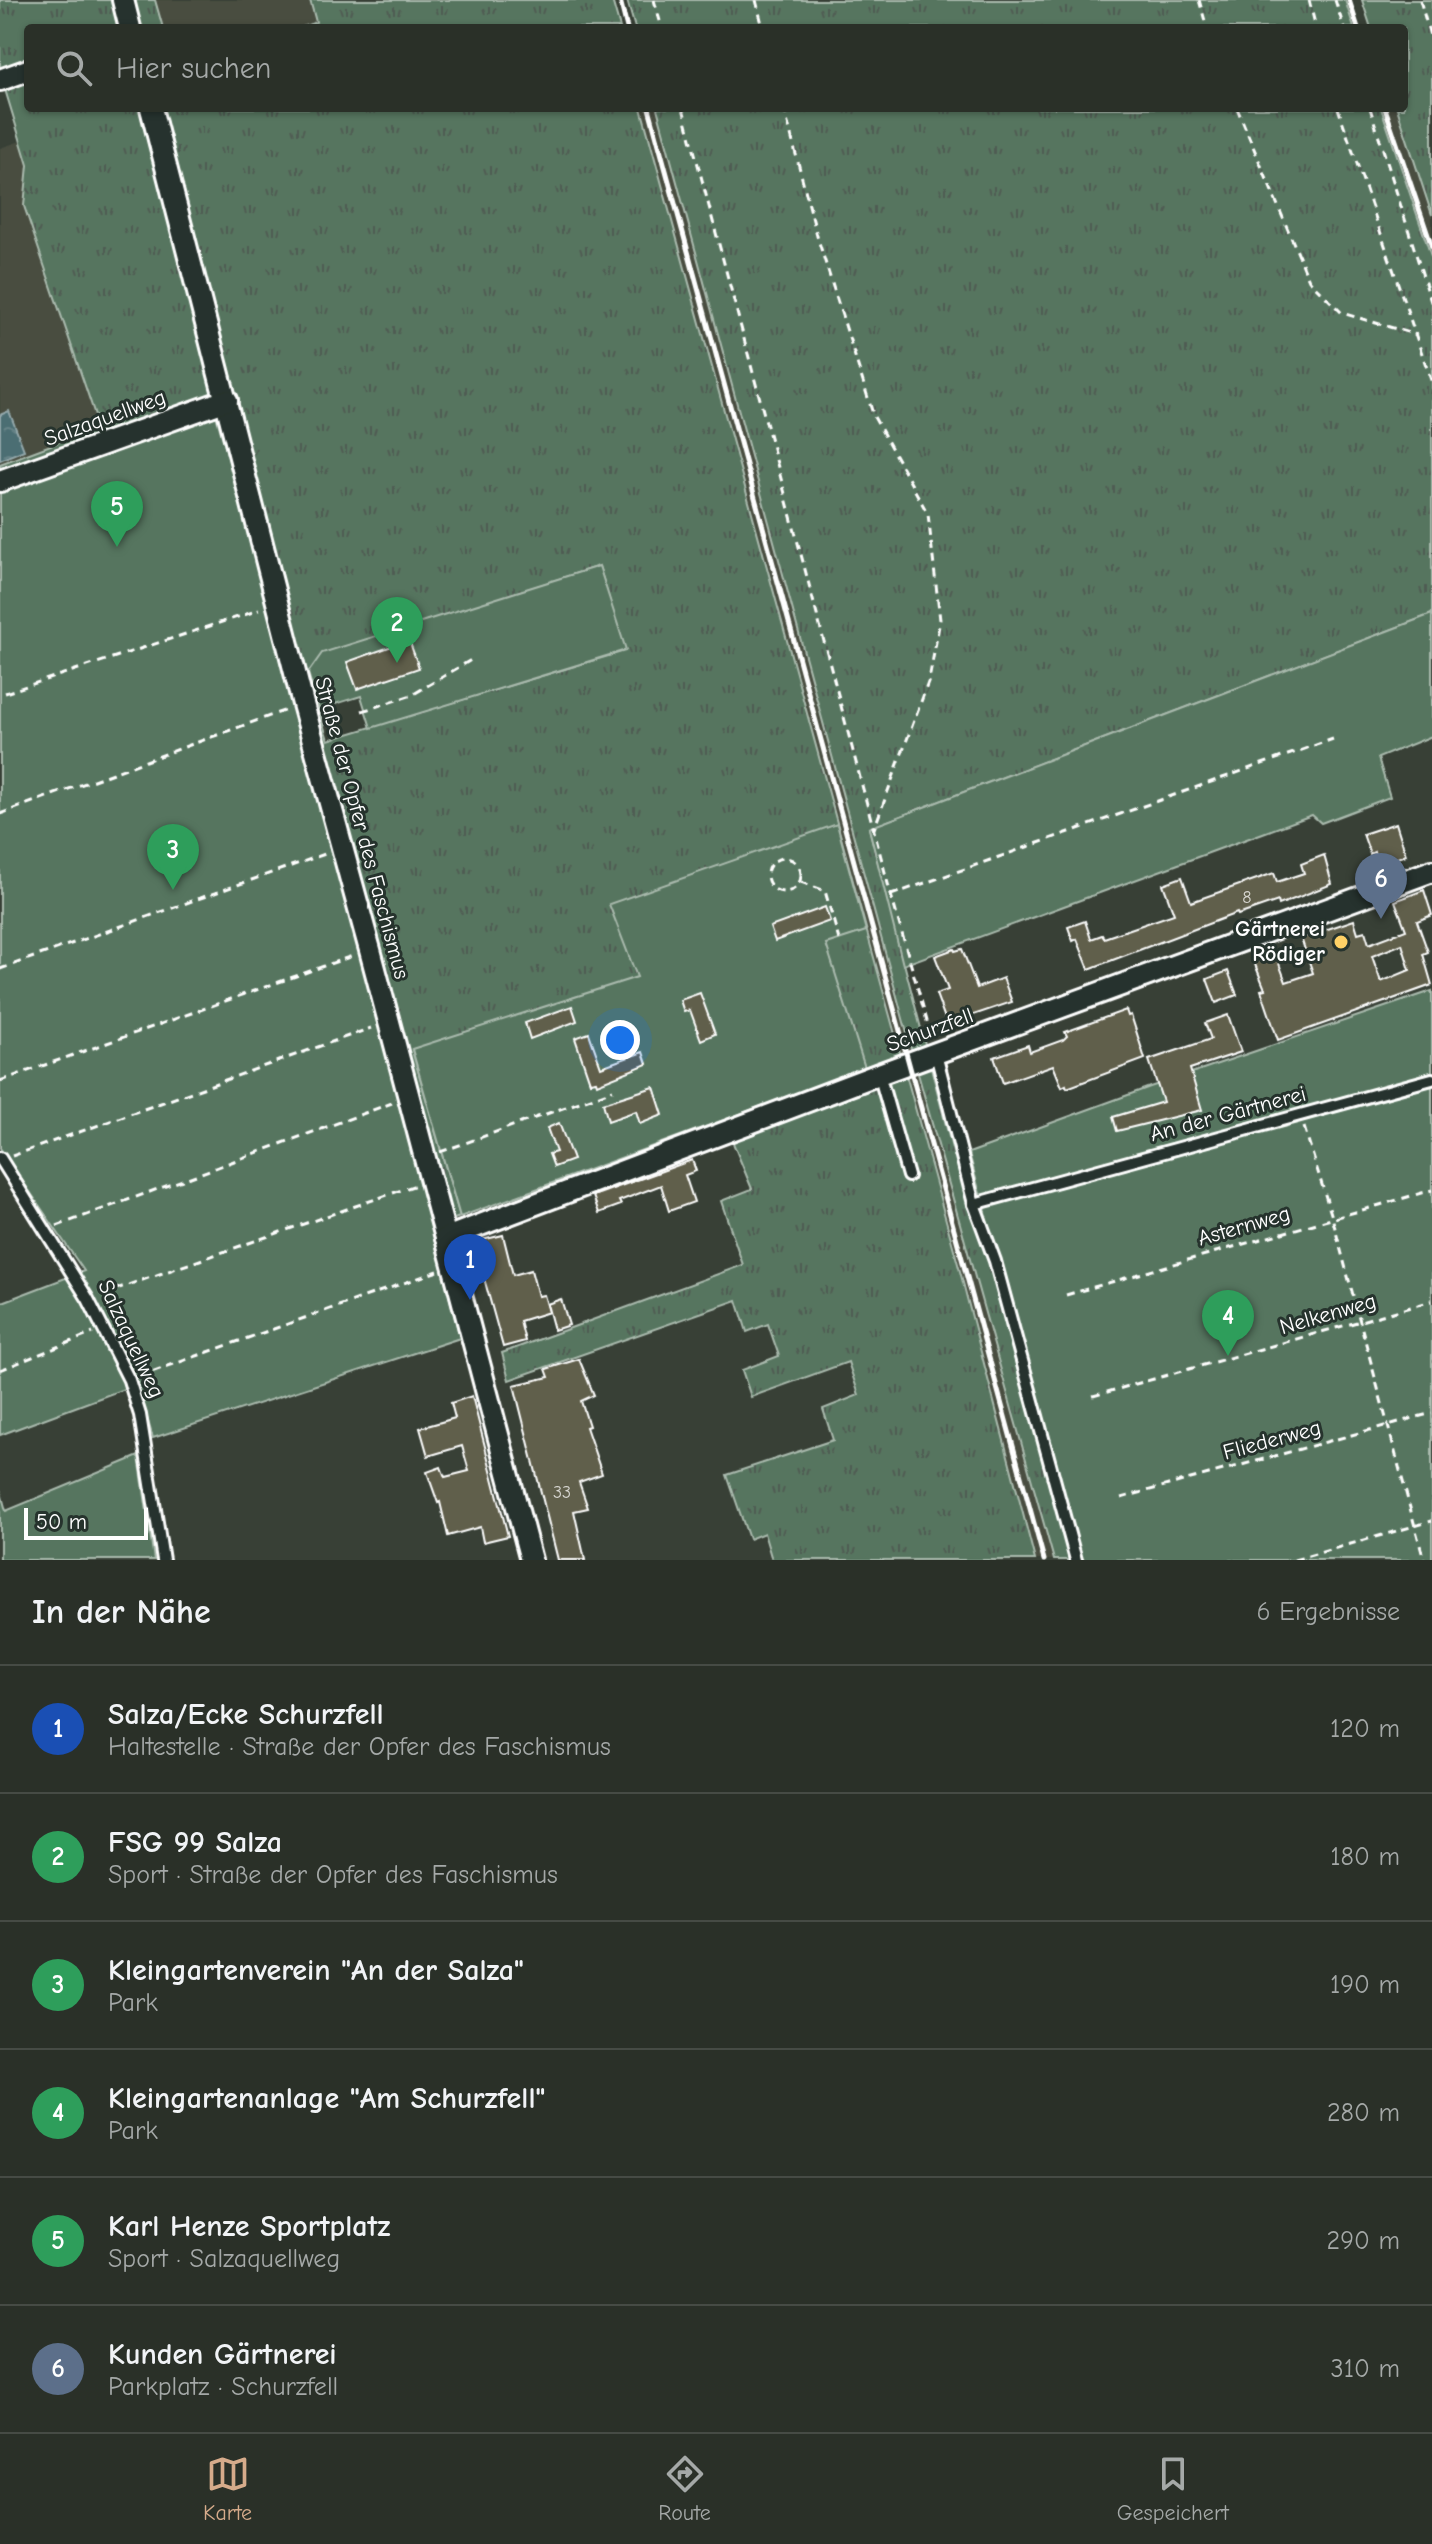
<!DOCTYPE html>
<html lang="de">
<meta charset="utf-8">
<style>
body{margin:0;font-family:"Comic Neue",sans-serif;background:#323830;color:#f1f3f6}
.scale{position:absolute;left:24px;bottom:20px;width:124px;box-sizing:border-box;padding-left:8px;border:4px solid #fff;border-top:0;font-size:22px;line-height:28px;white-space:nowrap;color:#fff;-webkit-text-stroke:6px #26332d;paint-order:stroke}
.you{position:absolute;left:620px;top:1040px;width:28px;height:28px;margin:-20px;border:6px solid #fff;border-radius:50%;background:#1a73e8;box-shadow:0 0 0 12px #1a73e833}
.badge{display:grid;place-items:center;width:52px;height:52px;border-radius:50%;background:#d6ab8b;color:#fff;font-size:26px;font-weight:700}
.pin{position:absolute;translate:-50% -66px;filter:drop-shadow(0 2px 4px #0008)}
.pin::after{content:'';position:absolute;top:42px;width:28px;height:24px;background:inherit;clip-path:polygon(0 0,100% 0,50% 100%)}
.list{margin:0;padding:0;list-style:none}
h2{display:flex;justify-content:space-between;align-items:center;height:104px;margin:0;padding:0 32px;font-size:34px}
h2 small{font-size:26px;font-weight:400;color:#a5a9a8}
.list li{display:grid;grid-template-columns:52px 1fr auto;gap:24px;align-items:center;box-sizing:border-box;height:128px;padding:0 32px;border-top:2px solid #464b45}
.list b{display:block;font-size:30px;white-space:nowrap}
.list p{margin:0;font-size:26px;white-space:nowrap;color:#a5a9a8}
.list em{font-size:26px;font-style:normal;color:#a5a9a8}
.icon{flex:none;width:44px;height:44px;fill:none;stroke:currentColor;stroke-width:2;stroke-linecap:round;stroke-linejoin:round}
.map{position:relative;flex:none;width:1432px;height:1560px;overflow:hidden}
.search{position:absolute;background:#2a3028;box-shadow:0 2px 6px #0004;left:24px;right:24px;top:24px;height:88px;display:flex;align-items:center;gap:20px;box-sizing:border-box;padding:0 28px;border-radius:8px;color:#a5a9a8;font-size:30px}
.sheet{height:872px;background:#2a3028}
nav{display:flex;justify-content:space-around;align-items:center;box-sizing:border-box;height:112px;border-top:2px solid #464b45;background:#2a3028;font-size:22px;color:#a5a9a8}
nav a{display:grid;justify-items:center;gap:4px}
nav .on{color:#d6ab8b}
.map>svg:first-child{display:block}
.built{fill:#484d40}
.grass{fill:url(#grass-tufts);stroke:#aabaae;stroke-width:2;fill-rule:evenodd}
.garden{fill:#56755e;stroke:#aabaae;stroke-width:2}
.water{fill:url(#water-ripples);stroke:#94a8ab;stroke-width:2}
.building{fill:#615f4b;stroke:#fff;stroke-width:2;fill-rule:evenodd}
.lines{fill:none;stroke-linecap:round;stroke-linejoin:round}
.service-casing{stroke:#fff;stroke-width:16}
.minor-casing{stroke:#fff;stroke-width:26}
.path{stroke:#fff;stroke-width:3;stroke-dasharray:8 6;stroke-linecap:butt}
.service{stroke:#26332d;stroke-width:10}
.minor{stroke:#26332d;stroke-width:20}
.rail{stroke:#fff;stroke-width:5}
.poi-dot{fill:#ffd166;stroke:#26332d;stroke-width:3}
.labels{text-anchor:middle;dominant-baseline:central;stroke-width:6;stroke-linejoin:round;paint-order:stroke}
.number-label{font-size:18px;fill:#d8d7d2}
.street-label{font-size:22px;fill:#fff;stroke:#26332d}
.poi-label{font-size:22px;font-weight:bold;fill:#fff;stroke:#26332d;text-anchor:end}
</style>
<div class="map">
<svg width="1432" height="1560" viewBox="0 0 1432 1560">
<defs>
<pattern id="grass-tufts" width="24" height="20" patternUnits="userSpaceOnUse" patternTransform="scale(2)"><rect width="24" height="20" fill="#56755e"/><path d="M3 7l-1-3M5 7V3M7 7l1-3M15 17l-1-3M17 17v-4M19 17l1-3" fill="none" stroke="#505c53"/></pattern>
<pattern id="water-ripples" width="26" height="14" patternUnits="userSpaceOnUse" patternTransform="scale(2)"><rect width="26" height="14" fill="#4c6e73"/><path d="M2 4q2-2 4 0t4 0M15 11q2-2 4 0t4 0" fill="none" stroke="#678488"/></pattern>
</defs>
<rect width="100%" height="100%" fill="#384036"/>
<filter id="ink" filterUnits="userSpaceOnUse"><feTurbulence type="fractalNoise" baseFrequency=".0125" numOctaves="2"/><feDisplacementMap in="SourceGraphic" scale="16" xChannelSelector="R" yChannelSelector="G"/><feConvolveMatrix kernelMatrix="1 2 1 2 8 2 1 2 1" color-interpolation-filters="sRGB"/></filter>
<g filter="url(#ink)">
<!-- built -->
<g class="built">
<path d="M155 0H310L317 22 300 28H163Z"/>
<path d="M641 108H657L912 1052 1054 1560H1035L961 1275Z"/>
<path d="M1381 108H1397L1432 215V259Z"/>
<path d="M21 141 28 165 24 206 99 428 0 464V148Z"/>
</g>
<!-- grass -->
<g class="grass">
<path d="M0 0H155L163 28H28V108H641L961 1275 1035 1560H772L764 1533 749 1539 727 1475 833 1440 823 1409 859 1395 848 1362 751 1397 742 1370 779 1356 768 1324 747 1332 737 1300 509 1380 502 1353 743 1265 721 1201 752 1189 724 1121 864 1068 412 1050 460 1217 432 1226 389 1055 216 415 0 492V464L99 427 24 206 28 165 0 73ZM599 566 625 651 328 740 308 674 462 610Z"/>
<path d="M310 0H612L620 28H300L316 22Z"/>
<path d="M627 0H1345L1354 28H635Z"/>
<path d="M1362 0H1432V215L1397 108H1404V28H1371Z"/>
<path d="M657 108H1381L1432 259V614L869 828 954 1156 969 1153 1079 1560H1054L912 1052Z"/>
</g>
<!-- garden -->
<g class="garden">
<path d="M216 415 276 627 460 1338 153 1438 137 1384 0 1435V1303L84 1271 0 1148V492Z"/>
<path d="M599 566 626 650 371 728 361 696 319 709 308 673 322 653Z"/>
<path d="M1432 614V736L1378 758 1390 797 1321 823 1312 815 903 965 869 828Z"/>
<path d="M837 824 866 931 826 944 865 1068 460 1217 412 1049 637 977 609 904Z"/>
<path d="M1432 991V1560H1079L969 1153 1150 1087Z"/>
<path d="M139 1456 154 1560H0V1489L6 1511Z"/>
</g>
<!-- water -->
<path class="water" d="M9 411 24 450 0 460V415Z"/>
<!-- building -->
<g class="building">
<path d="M409 640 419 668 357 689 347 662Z"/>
<path d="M1396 823 1406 855 1378 864 1374 852 1370 854 1363 834Z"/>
<path d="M1324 855 1332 884 1279 905 1278 901 1238 915 1237 913 1089 969 1077 939 1073 941 1068 927 1085 921 1091 939 1102 935 1104 938 1174 914 1163 884 1182 877 1191 902 1274 873 1277 882 1304 873 1301 864Z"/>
<path d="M1424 890 1432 915 1417 921 1428 952 1423 954 1432 985 1278 1040 1261 990 1265 989 1254 962 1275 953 1286 982 1313 973 1301 938 1354 920 1358 933 1365 931 1369 944 1406 930 1395 901ZM1402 944 1410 970 1381 982 1372 956Z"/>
<path d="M825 907 830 921 775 941 770 927Z"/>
<path d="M954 949 955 951 962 949 977 988 1003 978 1012 1002 947 1024 936 994 948 990 935 956Z"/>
<path d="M1228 971 1237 995 1216 1003 1207 979Z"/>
<path d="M700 993 715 1034 701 1040 690 1010 684 1012 680 1000Z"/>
<path d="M572 1006 577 1021 530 1039 525 1023Z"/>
<path d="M1126 1010 1128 1016 1131 1015 1145 1059 1067 1088 1066 1085 1062 1087 1053 1065 1003 1083 994 1057 1028 1045 1030 1052 1063 1040 1067 1036 1065 1032Z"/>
<path d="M1228 1015 1241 1052 1190 1069 1202 1110 1117 1131 1113 1117 1163 1102 1149 1060 1211 1039 1205 1023Z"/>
<path d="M589 1033 601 1067 643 1052 647 1064 597 1084 596 1081 590 1082 575 1038Z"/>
<path d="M654 1087 663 1115 640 1124 636 1111 608 1121 603 1103Z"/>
<path d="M559 1123 573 1160 554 1167 549 1154 556 1152 547 1128Z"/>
<path d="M692 1160 696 1171 685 1175 694 1202 669 1211 661 1185 619 1201 621 1205 599 1213 593 1196Z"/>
<path d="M503 1235 513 1275 531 1270 538 1296 544 1295 549 1312 520 1321 525 1341 503 1347 474 1242Z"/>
<path d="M561 1299 569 1325 554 1330 547 1304Z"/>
<path d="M579 1359 594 1395 581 1401 589 1426 586 1427 602 1474 579 1482 588 1508 574 1511 585 1560H558L514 1385 549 1377 546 1369Z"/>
<path d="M472 1396 508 1536 483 1542 480 1527 448 1536 440 1502 438 1503 427 1472 441 1467 445 1477 469 1471 462 1446 428 1456 420 1428 455 1418 451 1403Z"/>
</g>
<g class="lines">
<defs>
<g id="service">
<path d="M936 1054 974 1204 1432 1079"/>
<path d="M879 1074 908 1176"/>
<path d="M0 1158 88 1299 129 1380 140 1415 163 1560"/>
<path d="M974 1204 995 1261 1076 1560"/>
</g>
<g id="minor">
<path d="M123 0 130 28"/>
<path d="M0 80 28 70"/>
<path d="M151 108 303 704 370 950 531 1560"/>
<path d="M0 481 227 400"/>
<path d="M446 1238 879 1074 1432 871"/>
</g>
</defs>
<!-- service casing -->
<use href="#service" class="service-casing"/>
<!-- minor casing -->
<use href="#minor" class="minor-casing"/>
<!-- path -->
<g class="path">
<path d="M654 0 662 28"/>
<path d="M756 0 763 28"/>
<path d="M1199 0 1207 28"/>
<path d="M1309 0 1316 28"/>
<path d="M1335 0 1344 28"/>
<path d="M1420 0 1432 43"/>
<path d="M683 108 891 895 931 1035"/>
<path d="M784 108 817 236 874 417 928 514 940 620 929 680 874 829"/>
<path d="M1237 108 1309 280 1342 313 1417 335"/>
<path d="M1338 108 1432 383"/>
<path d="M1370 108 1432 305"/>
<path d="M5 693 259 610"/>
<path d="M362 711 412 695 471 660"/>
<path d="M0 814 286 710"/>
<circle cx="784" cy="875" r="17"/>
<path d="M801 882 825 891 839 940"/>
<path d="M891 895 1333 739"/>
<path d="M0 969 325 854"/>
<path d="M0 1081 355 955"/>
<path d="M1304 1127 1332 1217 1424 1560"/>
<path d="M440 1152 613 1090"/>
<path d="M12 1156 371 1028"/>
<path d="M57 1226 392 1103"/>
<path d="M102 1294 416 1185"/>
<path d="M1066 1295 1432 1190"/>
<path d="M0 1370 93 1333"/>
<path d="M140 1376 438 1271"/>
<path d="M1093 1396 1432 1301"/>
<path d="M1121 1498 1432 1413"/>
<path d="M1294 1560 1432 1521"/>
</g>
<!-- service -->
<use href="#service" class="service"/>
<!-- minor -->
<use href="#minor" class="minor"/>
<!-- rail -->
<g class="rail">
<path d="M620 0 627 28"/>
<path d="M1349 0 1358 28"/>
<path d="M649 108 1044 1560"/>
<path d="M1385 108 1432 247"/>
</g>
</g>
</g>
<!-- markers -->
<circle class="poi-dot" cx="1341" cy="942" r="8"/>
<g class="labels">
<!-- number labels -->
<g class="number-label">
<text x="1247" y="897">8</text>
<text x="562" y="1492">33</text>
</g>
<!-- street labels -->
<g class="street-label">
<text transform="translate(105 418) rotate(-20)">Salzaquellweg</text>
<text transform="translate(362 828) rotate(75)">Straße der Opfer des Faschismus</text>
<text transform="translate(930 1030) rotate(-20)">Schurzfell</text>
<text transform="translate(1228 1114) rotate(-15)">An der Gärtnerei</text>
<text transform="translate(1244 1226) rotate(-16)">Asternweg</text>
<text transform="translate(1328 1314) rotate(-16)">Nelkenweg</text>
<text transform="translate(131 1339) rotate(65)">Salzaquellweg</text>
<text transform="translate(1272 1440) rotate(-15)">Fliederweg</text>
</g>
<!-- poi labels -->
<g class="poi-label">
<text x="1325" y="929">Gärtnerei<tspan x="1325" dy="25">Rödiger</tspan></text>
</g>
</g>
</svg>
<div class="scale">50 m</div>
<div class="you"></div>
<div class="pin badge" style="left:470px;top:1300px;background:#1a4fb4">1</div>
<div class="pin badge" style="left:397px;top:663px;background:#2e9e5b">2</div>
<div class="pin badge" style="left:173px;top:890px;background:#2e9e5b">3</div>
<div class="pin badge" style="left:1228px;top:1356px;background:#2e9e5b">4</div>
<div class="pin badge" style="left:117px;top:547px;background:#2e9e5b">5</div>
<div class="pin badge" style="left:1381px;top:919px;background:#5c6f8a">6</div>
<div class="search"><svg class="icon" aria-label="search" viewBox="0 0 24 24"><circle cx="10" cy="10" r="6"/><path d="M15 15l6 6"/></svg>Hier suchen</div>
</div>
<section class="sheet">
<h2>In der Nähe<small>6 Ergebnisse</small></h2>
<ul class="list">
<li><span class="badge" style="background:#1a4fb4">1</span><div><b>Salza/Ecke Schurzfell</b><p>Haltestelle · Straße der Opfer des Faschismus</p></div><em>120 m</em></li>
<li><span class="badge" style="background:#2e9e5b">2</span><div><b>FSG 99 Salza</b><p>Sport · Straße der Opfer des Faschismus</p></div><em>180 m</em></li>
<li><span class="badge" style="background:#2e9e5b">3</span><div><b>Kleingartenverein &quot;An der Salza&quot;</b><p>Park</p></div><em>190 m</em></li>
<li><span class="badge" style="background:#2e9e5b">4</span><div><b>Kleingartenanlage &quot;Am Schurzfell&quot;</b><p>Park</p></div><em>280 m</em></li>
<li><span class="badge" style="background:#2e9e5b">5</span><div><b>Karl Henze Sportplatz</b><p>Sport · Salzaquellweg</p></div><em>290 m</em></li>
<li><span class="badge" style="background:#5c6f8a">6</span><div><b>Kunden Gärtnerei</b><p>Parkplatz · Schurzfell</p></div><em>310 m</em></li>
</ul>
</section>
<nav>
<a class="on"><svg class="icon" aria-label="map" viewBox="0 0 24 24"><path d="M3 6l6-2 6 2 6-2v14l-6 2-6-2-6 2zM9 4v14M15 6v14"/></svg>Karte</a>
<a><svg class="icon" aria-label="directions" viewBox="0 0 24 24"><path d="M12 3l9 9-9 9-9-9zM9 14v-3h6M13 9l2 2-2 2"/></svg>Route</a>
<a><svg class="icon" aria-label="saved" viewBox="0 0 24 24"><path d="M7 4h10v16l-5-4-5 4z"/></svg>Gespeichert</a>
</nav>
